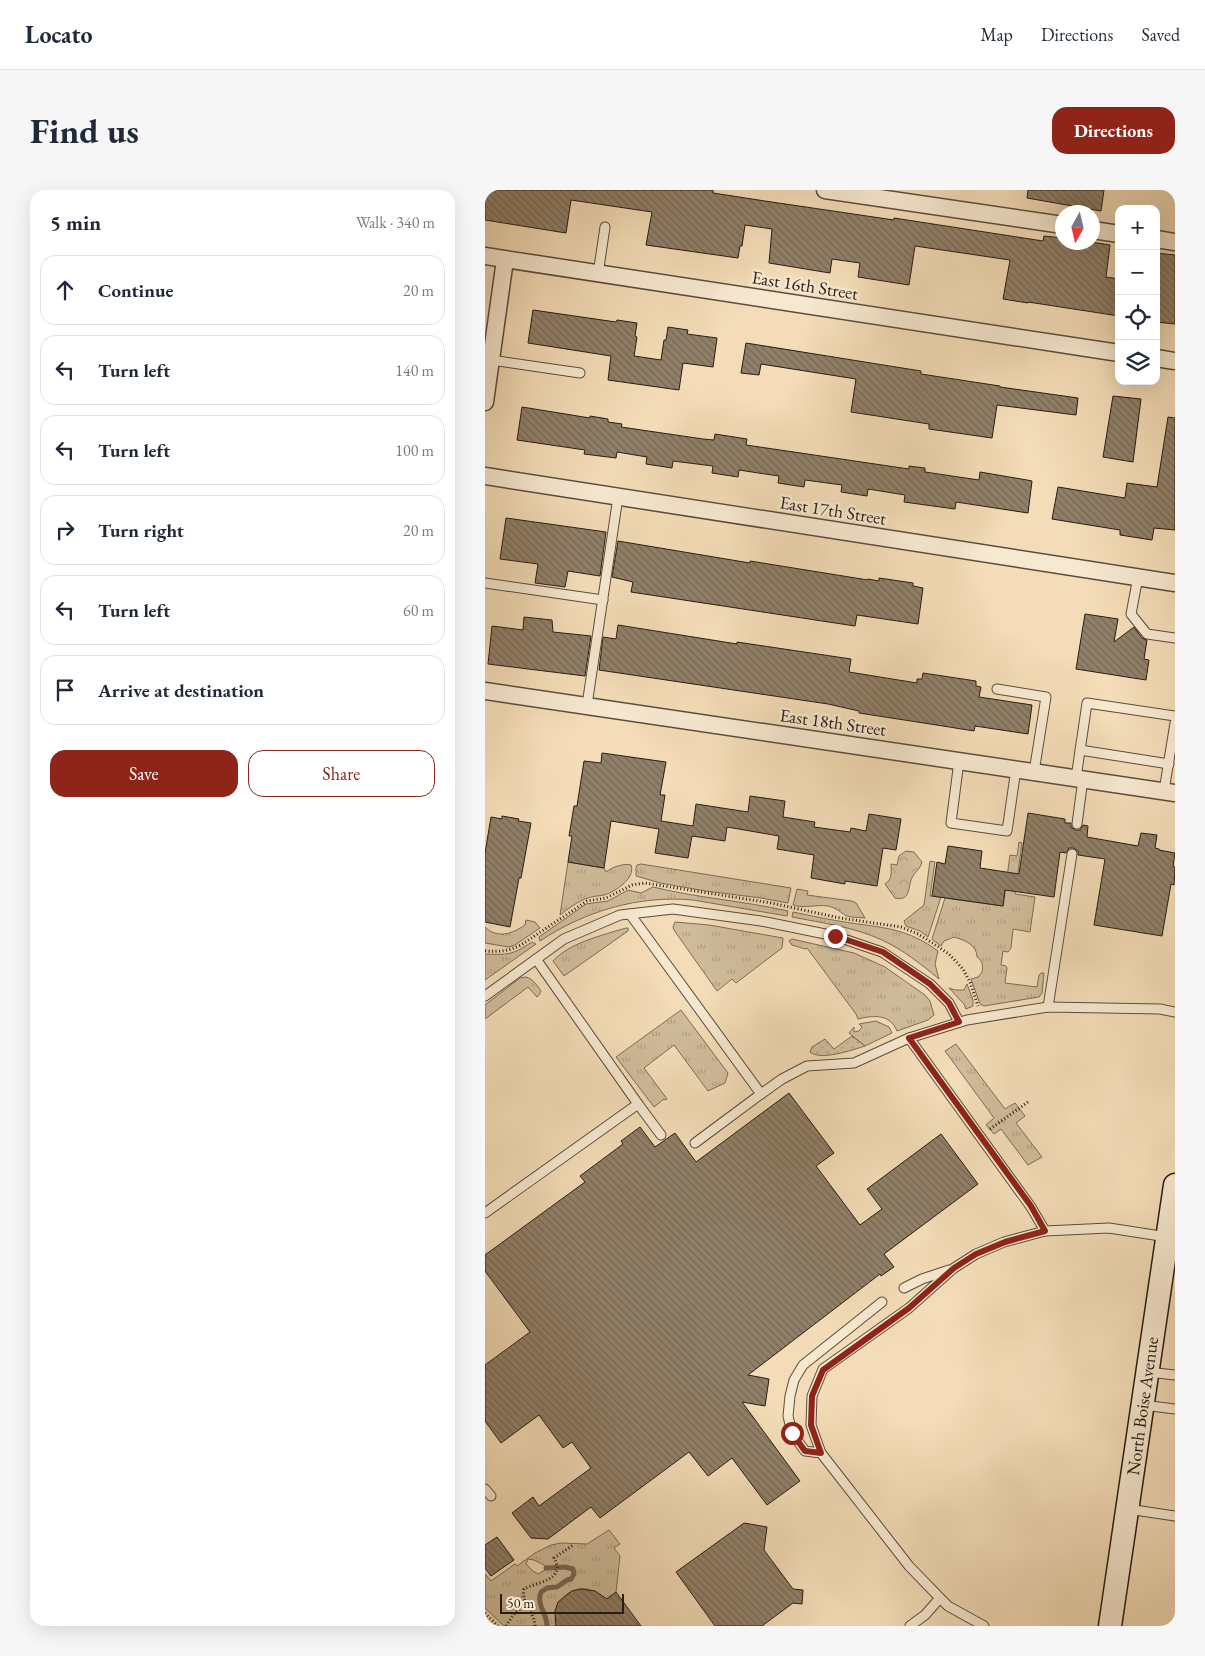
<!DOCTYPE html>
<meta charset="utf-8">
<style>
body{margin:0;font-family:"EB Garamond",serif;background:#f6f6f7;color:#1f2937}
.controls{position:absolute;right:15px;top:15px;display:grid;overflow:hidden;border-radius:10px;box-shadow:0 5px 20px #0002}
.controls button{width:45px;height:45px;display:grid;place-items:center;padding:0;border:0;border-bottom:1px solid #e0e1e3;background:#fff;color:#1f2937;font:25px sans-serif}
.compass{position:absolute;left:570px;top:15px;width:45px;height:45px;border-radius:50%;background:#fff;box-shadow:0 5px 20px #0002;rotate:188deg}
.scale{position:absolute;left:15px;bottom:12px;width:124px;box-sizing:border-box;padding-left:5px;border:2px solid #271d15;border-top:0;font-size:14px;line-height:18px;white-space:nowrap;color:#271d15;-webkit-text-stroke:4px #f7e8d0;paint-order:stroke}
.stop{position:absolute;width:15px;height:15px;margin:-11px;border:4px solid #8f2418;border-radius:50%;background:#fff}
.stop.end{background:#8f2418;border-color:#fff;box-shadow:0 1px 5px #0008}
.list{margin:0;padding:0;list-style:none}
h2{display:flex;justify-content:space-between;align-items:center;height:65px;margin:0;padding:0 20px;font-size:21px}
h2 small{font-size:16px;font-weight:400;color:#747a83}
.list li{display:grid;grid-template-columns:32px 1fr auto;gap:15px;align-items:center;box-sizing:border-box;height:70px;margin:0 10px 10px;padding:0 10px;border:1px solid #e0e1e3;border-radius:15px}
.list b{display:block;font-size:19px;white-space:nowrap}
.list em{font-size:16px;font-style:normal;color:#747a83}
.actions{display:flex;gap:10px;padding:15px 20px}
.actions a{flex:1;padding:11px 0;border:1px solid #8f2418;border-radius:15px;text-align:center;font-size:18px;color:#8f2418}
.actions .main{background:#8f2418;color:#fff}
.icon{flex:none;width:28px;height:28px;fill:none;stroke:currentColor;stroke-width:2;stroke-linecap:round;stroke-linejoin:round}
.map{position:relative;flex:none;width:690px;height:1436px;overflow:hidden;border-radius:15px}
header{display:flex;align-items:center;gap:30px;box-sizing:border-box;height:70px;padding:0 25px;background:#fff;border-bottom:1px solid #e0e1e3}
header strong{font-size:24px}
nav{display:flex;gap:28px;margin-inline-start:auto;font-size:18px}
.intro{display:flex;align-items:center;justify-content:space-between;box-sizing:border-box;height:120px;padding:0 30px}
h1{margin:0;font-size:35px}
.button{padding:12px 22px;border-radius:15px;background:#8f2418;color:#fff;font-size:18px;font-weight:700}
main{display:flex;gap:30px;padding:0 30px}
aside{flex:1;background:#fff;border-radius:15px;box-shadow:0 5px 20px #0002}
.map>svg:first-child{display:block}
.grass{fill:url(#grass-tufts);stroke:#7c6c58;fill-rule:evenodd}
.park{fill:url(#park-crowns);stroke:#7c6c58}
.garden{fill:url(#garden-dots);stroke:#7c6c58}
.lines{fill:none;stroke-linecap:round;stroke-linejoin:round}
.stream{stroke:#786955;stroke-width:5}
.building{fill:url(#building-back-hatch);stroke:#271d15}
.lane-casing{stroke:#5a4d3e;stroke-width:11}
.street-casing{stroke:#5a4d3e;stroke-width:19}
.secondary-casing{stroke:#271d15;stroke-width:25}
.path{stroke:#271d15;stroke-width:3;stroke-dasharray:1 2.5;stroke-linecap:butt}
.lane{stroke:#f7e8d0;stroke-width:9}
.street{stroke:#f7e8d0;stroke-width:16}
.secondary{stroke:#f7e8d0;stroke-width:22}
.route{stroke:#8f2418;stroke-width:6}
.labels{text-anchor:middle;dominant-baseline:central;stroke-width:5;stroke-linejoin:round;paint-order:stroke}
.street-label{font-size:18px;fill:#271d15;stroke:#f7e8d0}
</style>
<header>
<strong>Locato</strong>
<nav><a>Map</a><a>Directions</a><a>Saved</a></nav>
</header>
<div class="intro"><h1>Find us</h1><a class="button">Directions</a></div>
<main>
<aside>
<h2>5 min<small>Walk · 340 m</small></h2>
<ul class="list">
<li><svg class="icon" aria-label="ahead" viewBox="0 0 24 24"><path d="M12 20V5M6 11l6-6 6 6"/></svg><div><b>Continue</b></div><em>20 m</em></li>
<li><svg class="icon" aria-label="left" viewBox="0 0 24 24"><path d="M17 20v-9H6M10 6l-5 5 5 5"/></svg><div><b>Turn left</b></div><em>140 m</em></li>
<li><svg class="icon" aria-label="left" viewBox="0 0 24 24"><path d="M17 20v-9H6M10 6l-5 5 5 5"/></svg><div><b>Turn left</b></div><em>100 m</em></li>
<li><svg class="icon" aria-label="right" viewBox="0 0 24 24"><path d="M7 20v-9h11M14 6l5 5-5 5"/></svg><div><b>Turn right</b></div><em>20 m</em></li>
<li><svg class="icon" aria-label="left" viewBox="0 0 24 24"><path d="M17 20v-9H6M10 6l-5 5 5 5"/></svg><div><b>Turn left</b></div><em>60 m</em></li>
<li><svg class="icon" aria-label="arrive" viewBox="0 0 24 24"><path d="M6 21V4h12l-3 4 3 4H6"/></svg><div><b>Arrive at destination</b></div></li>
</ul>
<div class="actions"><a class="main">Save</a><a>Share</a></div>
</aside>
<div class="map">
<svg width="690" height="1436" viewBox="0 0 690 1436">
<defs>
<pattern id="grass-tufts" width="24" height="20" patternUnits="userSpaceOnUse" patternTransform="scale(1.25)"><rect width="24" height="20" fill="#d0bc9b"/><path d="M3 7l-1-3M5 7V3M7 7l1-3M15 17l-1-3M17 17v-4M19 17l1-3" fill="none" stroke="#b3a185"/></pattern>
<pattern id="park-crowns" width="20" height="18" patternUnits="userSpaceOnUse" patternTransform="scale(1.25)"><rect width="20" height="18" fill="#d0bc9b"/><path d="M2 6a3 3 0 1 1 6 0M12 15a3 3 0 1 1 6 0" fill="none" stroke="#b3a185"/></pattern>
<pattern id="garden-dots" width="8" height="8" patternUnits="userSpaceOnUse" patternTransform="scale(1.25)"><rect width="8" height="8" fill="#d0bc9b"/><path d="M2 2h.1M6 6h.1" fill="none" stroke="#b3a185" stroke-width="1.8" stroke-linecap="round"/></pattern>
<pattern id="building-back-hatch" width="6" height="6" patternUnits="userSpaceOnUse" patternTransform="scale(1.25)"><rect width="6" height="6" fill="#918069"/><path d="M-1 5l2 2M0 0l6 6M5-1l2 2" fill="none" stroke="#766855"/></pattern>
</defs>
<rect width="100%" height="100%" fill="#f3dcb7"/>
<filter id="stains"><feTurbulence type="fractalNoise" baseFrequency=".004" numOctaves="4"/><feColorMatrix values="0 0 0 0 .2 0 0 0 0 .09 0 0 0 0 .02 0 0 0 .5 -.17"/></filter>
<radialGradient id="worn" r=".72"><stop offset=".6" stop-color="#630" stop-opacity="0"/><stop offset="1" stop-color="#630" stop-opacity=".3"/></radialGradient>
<!-- grass -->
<g class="grass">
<path d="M534 652 537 653 530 704 550 707 545 742 528 739 526 758 523 762 518 761 516 775 521 776 522 778 520 793 552 797 554 785 556 783H559L557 803 554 807 499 816 495 814 486 789 493 787 497 782C498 776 498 771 492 767 492 755 480 750 469 747L459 751 456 756 447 749 460 708 518 716 525 665 532 666Z"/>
<path d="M445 671 450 672 445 706 456 707 443 747 435 741 421 736 419 731 439 715Z"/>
<path d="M83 672 119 678 121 682C127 677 139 673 146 675 151 688 130 702 119 705 114 706 108 706 103 708 93 711 83 719 75 725Z"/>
<path d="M156 674 306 698 303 713 276 708 221 701 175 693 151 686V678L152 675Z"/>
<path d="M168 697C213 708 259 711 303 721L302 726 208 710C154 705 100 721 55 751L54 747 101 714 123 711 143 700 156 703Z"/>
<path d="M312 699 323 701 322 705 367 711 371 713 380 728C374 727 365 728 360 725 354 721 351 718 343 716 331 714 320 719 308 715Z"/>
<path d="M308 722C327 726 346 730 366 733 401 738 423 739 453 761L450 774 454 789C436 774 418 760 397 750 369 737 338 733 307 727Z"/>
<path d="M41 730 50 732 55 738 30 755 24 757 0 753V737C12 749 27 744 40 735Z"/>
<path d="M190 732 224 735 298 748 297 758 251 793 247 789 232 801 189 740 188 737Z"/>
<path d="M141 738H143V741L79 786 68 771C84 753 118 745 141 738Z"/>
<path d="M307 749 369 763 400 777 440 805 445 811 449 825 443 830 412 841C405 824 389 825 373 829L371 824 322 758 320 759 307 755 304 751Z"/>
<path d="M47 752 51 754 0 790V764C23 765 27 765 47 752Z"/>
<path d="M41 787C48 789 52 795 56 801L54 805 52 807 43 797 0 829V815L35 788Z"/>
<path d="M482 794 488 810V816L481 819 479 814 464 798 470 800H479Z"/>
<path d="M196 820 243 883 240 893 223 901 189 855 159 878 182 909 180 910 179 909 169 917 131 867Z"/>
<path d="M391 831 404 837 407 843 380 856 364 843 369 837V842L374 841 377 837 374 834Z"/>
<path d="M471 854 520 919 530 913 540 926 531 933 557 967 543 975 516 939 509 944 501 935 509 928 460 861Z"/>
<path d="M124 1340 135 1354 129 1358 135 1366 131 1402 120 1410C100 1385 64 1405 71 1436H19L0 1418V1384L6 1391 30 1374 32 1376 50 1363 66 1355 76 1353 102 1354ZM43 1369C48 1369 56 1373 60 1376V1380L53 1384 48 1381 41 1374Z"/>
</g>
<!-- park -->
<path class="park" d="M421 661 429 662 437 672C435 679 431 681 428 686 422 695 427 712 410 708L400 694C408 689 406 682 406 674L412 675 414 666Z"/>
<!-- garden -->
<path class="garden" d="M367 846 380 856C368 860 335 871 325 862L327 857 340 849 349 859Z"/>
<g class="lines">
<!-- stream -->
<path class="stream" d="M61 1378 80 1377 88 1379 89 1384 86 1389 82 1390 72 1397 62 1398 56 1402C51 1415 62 1423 62 1436"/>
</g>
<!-- building -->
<g class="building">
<path d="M0 0H228V3L280 11 409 30V28L558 51 559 46 578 48V52H606L625 55 621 87 634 89V126L543 112V113L518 109 525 70 430 56 424 95 373 87 375 73 347 69 345 83 284 73 287 39 260 35 257 56H255L253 68 161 55 167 22 86 10 81 43 0 30Z"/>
<path d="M543 0H619L616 21 542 8Z"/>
<path d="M671 63 690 65V134L671 132Z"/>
<path d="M48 120 131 132 132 130 152 133 150 146 152 147 149 166 176 170 179 150H181L183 137 203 140 202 144 232 148 228 177 198 173 194 200 123 190 126 166 43 153Z"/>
<path d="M261 153 436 181V184L515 196V197L593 208 591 225 512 215 507 248 444 239V234L366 222 371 189 276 174 274 185 256 183Z"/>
<path d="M628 206 656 209 648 272 618 267Z"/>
<path d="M37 217 105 228V226L123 229V232L137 234 136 237 218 249 229 250 230 244 262 249 261 255 424 279V276L440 278V282L494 290 495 282 542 290 547 291 543 323 471 312 470 319 419 312 420 305 383 299 382 306 356 302 357 295 320 290 319 297 293 293 294 286 280 284 254 280 253 287 227 283 228 276 188 271 187 278 161 274 162 267 132 262 131 268 99 264 100 260 32 250Z"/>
<path d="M683 227 690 228V340L669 338 667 350 635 345V340L567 329 573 297 640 308 642 293 672 297Z"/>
<path d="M21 328 121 342 115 386 83 381 80 397 50 393 53 374 15 369Z"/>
<path d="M133 351 265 373V371L383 390V389L394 391V388L428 393V396L438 398 433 434 372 425 370 436 146 402 148 392 127 387Z"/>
<path d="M600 424 633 429 629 452 649 437 657 448 662 450 659 469 664 470 661 490 591 479Z"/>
<path d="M39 427 67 430 68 442 106 446 100 486 3 474 7 436 38 440Z"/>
<path d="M133 435 252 454V452L366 469 364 482 432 493V489H437L438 483 491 491V496L496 497 494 507 547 515 543 544 490 536 489 541 458 536 374 523V521L343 514 114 480 118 447 131 449Z"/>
<path d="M117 563 181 572 175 605H180L176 631 208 636 211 614 263 622 265 606 300 611 298 627 330 632 329 637 365 642 366 638 381 641 384 624 416 629 411 660 398 658 392 696 360 691V694L326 688 329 665 292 659 294 646 242 637 240 651 207 646 203 668 170 663 174 639 126 631 119 678 83 672 87 646H84L89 616H92L99 571 116 573Z"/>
<path d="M543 623 580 629V633H586V637L591 640H595L598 635 603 636 602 647 653 656 656 643 672 645 670 658 674 659V660L690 663 688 677H690L689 695 686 694 677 746 609 735 620 669 593 665V661L588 658H584L581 663 575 662 569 707 520 700 518 716 447 706 452 672 460 674 463 656 497 661 495 678 534 684Z"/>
<path d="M17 626 34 629 33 631 46 633 36 688H34L25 737 0 732V663L6 627 17 629Z"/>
<path d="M304 903 349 963 331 976 375 1035 397 1019 382 999 456 944 493 994 399 1064 409 1077 396 1086 395 1084 263 1185 284 1189 280 1216 257 1212 315 1291 282 1315 247 1268 223 1286 204 1262 115 1328 106 1317 63 1349 46 1348 27 1323 48 1307 54 1316 106 1278 87 1252 78 1258 54 1225 16 1253 0 1231V1175L45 1142 0 1081V1065L100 992 95 986 138 954 136 951 155 937 170 957 190 943 211 972Z"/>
<path d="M259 1333 282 1337 279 1360 308 1399 318 1400 317 1414 308 1413 277 1436H230L191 1382Z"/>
<path d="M12 1347 29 1370 6 1386 0 1378V1355Z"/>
<path d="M96 1399 110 1401 122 1409 131 1402 156 1436H71L70 1421 73 1412 87 1401Z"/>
</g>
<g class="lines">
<defs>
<g id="lane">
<path d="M113 84 120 37"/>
<path d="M6 170 95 183"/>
<path d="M653 387 646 424 662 444 690 448"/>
<path d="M0 393 118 410"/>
<path d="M512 499 561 507 549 582"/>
<path d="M102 515 133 307"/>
<path d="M595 560 684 574"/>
<path d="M474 571 466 633 522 641 531 579"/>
<path d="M591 588 602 513 690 526"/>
<path d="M679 601 690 533"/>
<path d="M592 634 598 589"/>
<path d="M145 724 276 904 297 889 322 876 369 873 424 848 482 830 563 817 675 819 690 822"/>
<path d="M0 806 79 749 135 725 188 719 276 731 350 746 397 762 445 794 464 813 474 832"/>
<path d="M563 817 587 664"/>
<path d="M424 848 546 1017 560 1041"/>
<path d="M153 914 176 945"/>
<path d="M210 953 276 904"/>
<path d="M0 1023 153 914 51 769"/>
<path d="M419 1098 437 1089 464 1080"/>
<path d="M663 1182 690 1185"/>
<path d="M658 1215 690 1219"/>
<path d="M336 1263 320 1261 307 1243 303 1226 305 1206 309 1190 318 1175 397 1112"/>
<path d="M0 1299 6 1306"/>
<path d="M643 1319 690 1326"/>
<path d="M425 1436 440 1425 455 1408"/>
<path d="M499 1436 463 1416 455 1408 424 1376 336 1263 326 1235 327 1206 338 1179 424 1118 469 1078 491 1064 519 1052 560 1041 624 1038 682 1047"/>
</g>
<g id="street">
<path d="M340 0 578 35"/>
<path d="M608 40 634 44"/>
<path d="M671 49 690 52"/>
<path d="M0 66 634 163"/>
<path d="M671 168 690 171"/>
<path d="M0 212 20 70"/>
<path d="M0 286 690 393"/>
<path d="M0 501 690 603"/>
</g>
<path id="secondary" d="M625 1436 690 995"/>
</defs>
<!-- lane casing -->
<use href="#lane" class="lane-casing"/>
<!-- street casing -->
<use href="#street" class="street-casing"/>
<!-- secondary casing -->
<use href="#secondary" class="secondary-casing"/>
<!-- path -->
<g class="path">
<path d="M0 761C14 762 24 761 36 755L102 711 121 708 147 695 160 693 286 713 355 728 416 737 433 744 449 754 464 764 478 779 485 792 493 816"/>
<path d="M505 939 543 912"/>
<path d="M0 1423 13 1436"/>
<path d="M21 1436C27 1427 31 1418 43 1417"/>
<path d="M50 1436C49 1420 36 1415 39 1399 50 1392 82 1391 69 1368L88 1355"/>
</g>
<!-- lane -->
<use href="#lane" class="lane"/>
<!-- street -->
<use href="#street" class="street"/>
<!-- secondary -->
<use href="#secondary" class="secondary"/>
</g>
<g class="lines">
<!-- route -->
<path class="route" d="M307 1243 320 1261 336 1263 326 1235 327 1206 338 1180 424 1118 469 1078 491 1064 520 1052 560 1041 546 1016 424 848 474 832 464 813 445 794 398 762 350 746"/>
</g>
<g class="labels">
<!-- street labels -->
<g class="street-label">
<text transform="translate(320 95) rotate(9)">East 16th Street</text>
<text transform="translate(348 320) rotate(9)">East 17th Street</text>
<text transform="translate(348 532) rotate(8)">East 18th Street</text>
<text transform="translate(657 1216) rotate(-82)">North Boise Avenue</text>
</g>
</g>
<rect width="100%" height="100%" filter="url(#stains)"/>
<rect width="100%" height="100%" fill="url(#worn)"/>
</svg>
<div class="controls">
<button>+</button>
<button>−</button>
<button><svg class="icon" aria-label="locate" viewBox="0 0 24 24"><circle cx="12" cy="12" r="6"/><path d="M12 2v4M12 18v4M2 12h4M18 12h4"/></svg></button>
<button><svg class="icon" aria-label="layers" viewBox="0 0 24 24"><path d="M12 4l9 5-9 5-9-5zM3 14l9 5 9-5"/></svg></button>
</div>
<svg class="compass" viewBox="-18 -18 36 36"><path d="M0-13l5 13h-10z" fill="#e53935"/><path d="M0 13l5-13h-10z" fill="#747a83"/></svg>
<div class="scale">50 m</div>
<div class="stop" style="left:307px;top:1243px"></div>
<div class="stop end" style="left:350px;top:746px"></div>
</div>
</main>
